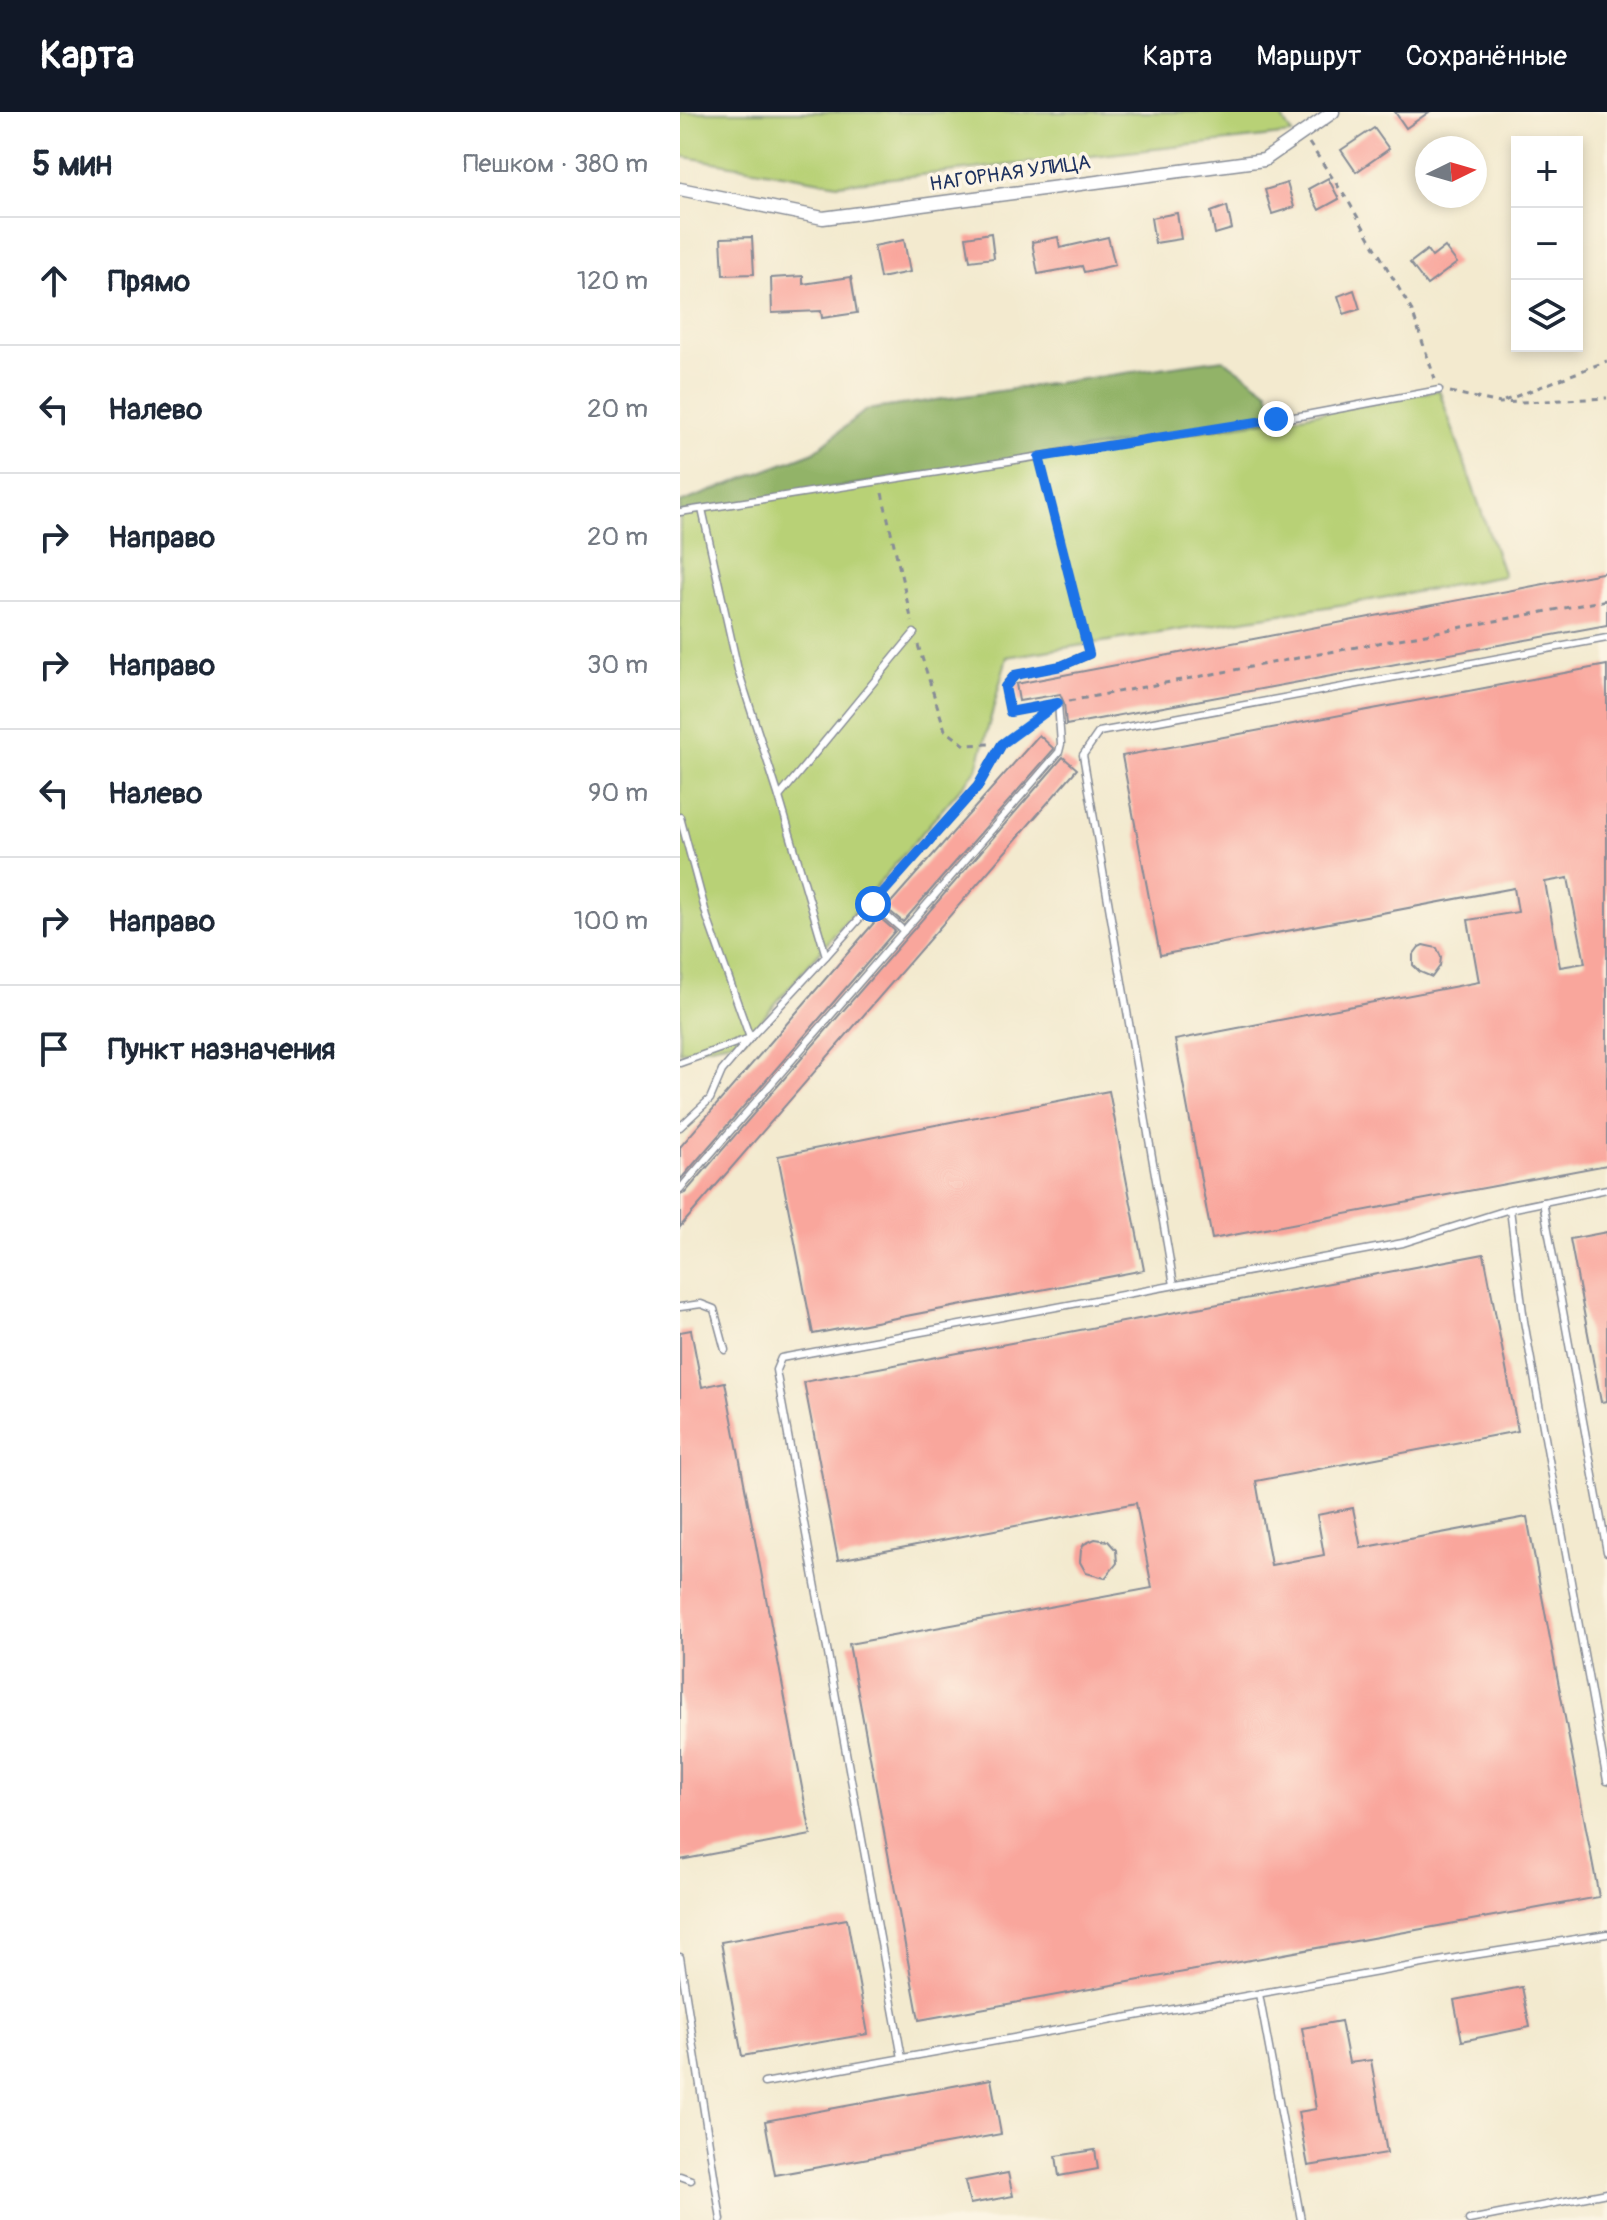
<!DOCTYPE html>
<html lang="ru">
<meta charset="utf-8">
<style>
body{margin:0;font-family:Pangolin,sans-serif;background:#f2f2f3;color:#1f2937}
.controls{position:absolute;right:24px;top:24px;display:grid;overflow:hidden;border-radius:0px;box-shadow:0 4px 12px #0003}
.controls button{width:72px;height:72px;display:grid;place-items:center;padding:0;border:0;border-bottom:2px solid #e0e1e3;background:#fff;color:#1f2937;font:40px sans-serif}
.compass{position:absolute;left:735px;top:24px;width:72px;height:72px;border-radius:50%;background:#fff;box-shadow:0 4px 12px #0003;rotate:85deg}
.stop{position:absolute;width:24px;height:24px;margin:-18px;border:6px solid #1a73e8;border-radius:50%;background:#fff}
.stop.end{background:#1a73e8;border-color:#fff;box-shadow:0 2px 8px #0008}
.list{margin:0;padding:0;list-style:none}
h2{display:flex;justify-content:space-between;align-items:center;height:104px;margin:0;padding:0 32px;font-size:34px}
h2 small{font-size:26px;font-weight:400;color:#747a83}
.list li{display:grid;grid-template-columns:52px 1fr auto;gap:24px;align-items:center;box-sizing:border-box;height:128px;padding:0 32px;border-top:2px solid #e0e1e3}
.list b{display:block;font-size:30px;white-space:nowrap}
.list em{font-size:26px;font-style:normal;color:#747a83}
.icon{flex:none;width:44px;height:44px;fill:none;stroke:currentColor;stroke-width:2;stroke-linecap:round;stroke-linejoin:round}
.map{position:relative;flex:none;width:927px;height:2108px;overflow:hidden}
header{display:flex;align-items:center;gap:48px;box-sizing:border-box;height:112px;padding:0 40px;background:#111827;color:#fff}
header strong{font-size:38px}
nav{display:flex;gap:44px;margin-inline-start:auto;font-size:28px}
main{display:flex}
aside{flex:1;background:#fff}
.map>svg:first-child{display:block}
.green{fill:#b8d176;stroke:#6a806a;stroke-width:2}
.forest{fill:#92b367;stroke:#567162;stroke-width:2}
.building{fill:#f9a69c;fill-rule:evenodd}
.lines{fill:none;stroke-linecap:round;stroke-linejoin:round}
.service-casing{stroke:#878c96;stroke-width:9}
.minor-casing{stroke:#878c96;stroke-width:15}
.path{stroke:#878c96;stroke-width:3;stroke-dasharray:6 6;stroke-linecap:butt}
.service{stroke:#fff;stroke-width:6}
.minor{stroke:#fff;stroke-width:12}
.route{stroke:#1a73e8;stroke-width:10}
.labels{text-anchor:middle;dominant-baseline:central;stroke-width:7;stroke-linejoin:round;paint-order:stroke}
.street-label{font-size:20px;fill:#1b2f5e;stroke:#fcf5e5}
</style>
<header>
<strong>Карта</strong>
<nav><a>Карта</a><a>Маршрут</a><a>Сохранённые</a></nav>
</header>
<main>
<aside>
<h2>5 мин<small>Пешком · 380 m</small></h2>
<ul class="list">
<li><svg class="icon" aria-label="ahead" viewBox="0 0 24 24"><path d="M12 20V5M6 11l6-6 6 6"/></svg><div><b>Прямо</b></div><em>120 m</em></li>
<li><svg class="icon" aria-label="left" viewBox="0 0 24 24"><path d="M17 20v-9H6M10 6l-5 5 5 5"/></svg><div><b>Налево</b></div><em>20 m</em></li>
<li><svg class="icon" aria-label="right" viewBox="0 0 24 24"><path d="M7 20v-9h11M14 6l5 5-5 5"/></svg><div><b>Направо</b></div><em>20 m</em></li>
<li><svg class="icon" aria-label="right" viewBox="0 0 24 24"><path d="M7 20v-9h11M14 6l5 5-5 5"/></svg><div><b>Направо</b></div><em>30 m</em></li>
<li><svg class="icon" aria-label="left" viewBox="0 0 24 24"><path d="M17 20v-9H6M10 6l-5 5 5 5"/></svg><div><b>Налево</b></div><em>90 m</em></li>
<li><svg class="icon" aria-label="right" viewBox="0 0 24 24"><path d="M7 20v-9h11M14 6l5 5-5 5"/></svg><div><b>Направо</b></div><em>100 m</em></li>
<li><svg class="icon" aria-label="arrive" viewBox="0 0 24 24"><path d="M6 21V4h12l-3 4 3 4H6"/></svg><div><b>Пункт назначения</b></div></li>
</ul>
</aside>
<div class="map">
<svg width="927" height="2108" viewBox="0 0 927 2108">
<rect width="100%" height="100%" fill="#fcf5e5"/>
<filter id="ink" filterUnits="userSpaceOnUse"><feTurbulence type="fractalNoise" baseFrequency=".0125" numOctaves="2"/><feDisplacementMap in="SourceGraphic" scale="16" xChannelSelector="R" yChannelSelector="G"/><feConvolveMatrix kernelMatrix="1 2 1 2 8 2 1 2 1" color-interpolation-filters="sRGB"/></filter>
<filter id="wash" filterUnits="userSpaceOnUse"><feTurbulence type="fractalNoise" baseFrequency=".006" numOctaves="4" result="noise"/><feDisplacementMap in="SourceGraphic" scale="32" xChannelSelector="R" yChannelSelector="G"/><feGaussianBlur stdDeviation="1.8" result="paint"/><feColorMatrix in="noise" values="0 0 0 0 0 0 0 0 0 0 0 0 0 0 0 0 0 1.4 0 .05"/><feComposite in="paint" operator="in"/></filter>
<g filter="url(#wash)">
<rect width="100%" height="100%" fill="#f3eacf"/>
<!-- green -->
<g class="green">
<path d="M0 0H598L612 22 158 72 0 44Z"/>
<path d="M759 278 824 464 685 489 327 545 297 657 65 927 0 940V400L626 303Z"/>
</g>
<!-- forest -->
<path class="forest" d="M543 247 588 279 596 307 0 400V391L134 340 186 298Z"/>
<g id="blocks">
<!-- building -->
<g class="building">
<path d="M715 0H749L726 16Z"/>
<path d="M694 16 709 37 676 60 661 38Z"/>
<path d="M648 66 659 87 639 98 628 77Z"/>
<path d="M607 71 614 95 592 102 585 78Z"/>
<path d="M547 94 552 117 535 122 531 100Z"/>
<path d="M497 101 501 127 475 131 471 106Z"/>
<path d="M311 121 314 146 290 149 286 125Z"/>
<path d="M72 125 74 162 43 163 41 126Z"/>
<path d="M378 125 380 136 428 125 435 153 404 160 402 154 358 162 352 130Z"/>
<path d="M224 128 230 160 200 166 194 134Z"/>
<path d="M765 135 777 151 747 173 730 151 747 138 752 145Z"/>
<path d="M123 164V172L171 165 177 201 142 206 141 199 92 201 91 166Z"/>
<path d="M674 178 680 197 664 202 658 184Z"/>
<path d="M927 460V513L386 613 384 591 380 582 339 589 336 572Z"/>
<path d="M927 553V1053L532 1127 495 928 799 870 788 808 838 800 834 776 480 843 442 644ZM888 766 905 851 880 855 865 770Z"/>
<path d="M359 623 374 637 223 810 206 796Z"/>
<path d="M383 645 397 657 0 1115V1083L5 1081Z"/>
<path d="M199 805 215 819 0 1068V1035Z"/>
<path d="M743 833 757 836 761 845 760 854 752 865 740 860 733 853V843L739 835Z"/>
<path d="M429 979 464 1158 133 1222 98 1044Z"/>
<path d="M927 1120V1289L921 1290 890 1127Z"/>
<path d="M804 1142 838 1319 576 1369 591 1453 644 1443 637 1403 673 1396 681 1436 847 1405 919 1785 239 1908 169 1532 472 1476 456 1391 158 1448 124 1270Z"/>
<path d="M11 1218 22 1275 45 1270 131 1723 0 1748V1220Z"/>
<path d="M415 1427 428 1429 436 1438 437 1451 425 1466 406 1461 400 1450 401 1438 404 1432Z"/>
<path d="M167 1807 188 1922 62 1944 41 1830Z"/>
<path d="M842 1875 850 1915 782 1929 774 1888Z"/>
<path d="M661 1909 669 1951 691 1948 707 2041 628 2054 618 2000 636 1997 622 1916Z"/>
<path d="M311 1967 321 2022 95 2063 85 2009Z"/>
<path d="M415 2038 418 2057 379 2064 376 2044Z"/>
<path d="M328 2061 333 2084 290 2092 285 2069Z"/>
</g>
</g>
</g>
<g filter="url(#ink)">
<use href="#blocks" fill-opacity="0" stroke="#878c96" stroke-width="2"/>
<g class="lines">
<defs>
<g id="service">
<path d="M0 400 626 303 759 278"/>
<path d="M99 685 234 521"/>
<path d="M0 705 27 805 70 926 0 951"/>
<path d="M193 792 224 819"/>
<path d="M146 844 298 674 322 632"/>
<path d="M0 1015 30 987 42 959 70 926 146 844 99 685 58 558 22 397"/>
<path d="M0 1077 379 640 381 632 378 591 330 600 325 575 335 563 381 554 409 542 359 345"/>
<path d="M863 1090 927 1440"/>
<path d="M830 1097 844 1209 927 1669"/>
<path d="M494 1173 403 643 419 620 927 526"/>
<path d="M0 1195 21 1192 34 1197 45 1238"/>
<path d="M0 1845 41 2108"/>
<path d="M579 1882 621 2108"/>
<path d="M222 1946 96 1258 101 1246 723 1131 830 1097 927 1077"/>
<path d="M84 1971 787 1844 927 1822"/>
<path d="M0 2064 11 2068"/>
<path d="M789 2108 927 2081"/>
</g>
<path id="minor" d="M0 77 143 106 584 48 653 0"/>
</defs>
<!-- service casing -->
<use href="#service" class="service-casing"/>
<!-- minor casing -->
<use href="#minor" class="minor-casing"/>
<!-- path -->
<g class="path">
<path d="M629 31 670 92 732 199 755 267"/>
<path d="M770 280 820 291 927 286"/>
<path d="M824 289 927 249"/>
<path d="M202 381 232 510"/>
<path d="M238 533 265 618 285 633 311 632"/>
<path d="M389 589 927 488"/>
<path d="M329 627 358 606"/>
</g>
<!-- service -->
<use href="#service" class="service"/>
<!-- minor -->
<use href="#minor" class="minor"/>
</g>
</g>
<g class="lines" filter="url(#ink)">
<!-- route -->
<path class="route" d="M193 792 298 674 322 632 378 591 330 600 325 575 335 563 381 554 409 542 359 345 596 307"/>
</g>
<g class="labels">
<!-- street labels -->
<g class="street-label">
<text transform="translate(330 61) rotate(-8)">НАГОРНАЯ УЛИЦА</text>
</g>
</g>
</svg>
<div class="controls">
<button>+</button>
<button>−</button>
<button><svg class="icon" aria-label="layers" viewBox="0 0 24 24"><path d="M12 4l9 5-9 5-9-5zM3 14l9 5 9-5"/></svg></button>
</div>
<svg class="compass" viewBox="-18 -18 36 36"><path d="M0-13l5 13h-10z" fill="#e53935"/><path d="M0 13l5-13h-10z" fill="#747a83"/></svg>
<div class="stop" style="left:193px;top:792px"></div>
<div class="stop end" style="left:596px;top:307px"></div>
</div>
</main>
